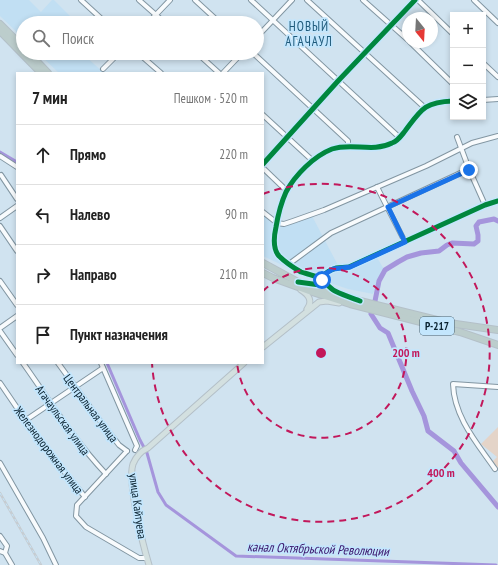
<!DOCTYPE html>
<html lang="ru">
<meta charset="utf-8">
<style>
body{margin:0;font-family:"PT Sans Narrow",sans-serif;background:#f6f6f6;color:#222}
.controls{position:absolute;right:12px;top:12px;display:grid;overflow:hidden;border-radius:0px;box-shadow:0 2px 6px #0003}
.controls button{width:36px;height:36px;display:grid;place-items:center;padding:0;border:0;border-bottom:1px solid #e0e0e0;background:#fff;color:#222;font:20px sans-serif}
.compass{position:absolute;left:402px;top:12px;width:36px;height:36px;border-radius:50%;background:#fff;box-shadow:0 2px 6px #0003;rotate:162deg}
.stop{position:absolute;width:12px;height:12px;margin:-9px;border:3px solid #1a73e8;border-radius:50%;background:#fff}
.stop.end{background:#1a73e8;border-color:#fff;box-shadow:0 1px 4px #0008}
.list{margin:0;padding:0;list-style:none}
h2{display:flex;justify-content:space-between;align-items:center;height:52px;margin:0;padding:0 16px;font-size:17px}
h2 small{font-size:13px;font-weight:400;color:#767676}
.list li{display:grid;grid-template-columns:26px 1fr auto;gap:12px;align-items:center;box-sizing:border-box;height:60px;padding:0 16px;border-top:1px solid #e0e0e0}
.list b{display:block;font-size:15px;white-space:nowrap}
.list em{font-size:13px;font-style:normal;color:#767676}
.icon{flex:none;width:22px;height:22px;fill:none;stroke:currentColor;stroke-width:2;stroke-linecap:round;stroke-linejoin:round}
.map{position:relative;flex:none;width:498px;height:565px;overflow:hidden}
.search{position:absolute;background:#fff;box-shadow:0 2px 6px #0003;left:16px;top:16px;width:248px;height:44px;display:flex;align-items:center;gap:10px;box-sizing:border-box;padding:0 14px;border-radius:22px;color:#767676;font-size:15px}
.panel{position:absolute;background:#fff;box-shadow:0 2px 6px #0003;left:16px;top:72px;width:248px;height:292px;border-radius:0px}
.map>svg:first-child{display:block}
.built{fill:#c1dff3}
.green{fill:#e4d4c8}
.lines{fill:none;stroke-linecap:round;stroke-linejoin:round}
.canal{stroke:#a595dc;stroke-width:3}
.river{stroke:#a595dc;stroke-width:5}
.minor-casing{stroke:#8296a2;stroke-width:6}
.major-casing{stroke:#b4c0c8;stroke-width:7}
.highway-casing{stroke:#b4c0c8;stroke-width:8}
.minor{stroke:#f8fbfd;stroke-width:4}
.major{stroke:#d3e0e0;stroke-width:5}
.highway{stroke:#bccdcc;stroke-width:6}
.rail-casing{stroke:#c6ccd1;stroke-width:2.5}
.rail{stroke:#c3e6fd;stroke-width:1;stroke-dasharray:3;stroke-linecap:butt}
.cycleway-casing{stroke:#c3e6fd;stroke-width:8}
.cycleway{stroke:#00873e;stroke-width:5}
.route{stroke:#1a73e8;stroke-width:5}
.ring{fill:none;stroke:#c2185b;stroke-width:2;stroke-dasharray:7 5}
.labels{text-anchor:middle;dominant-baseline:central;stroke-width:3.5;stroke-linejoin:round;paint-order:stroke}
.shield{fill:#c3e6fd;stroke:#415d6e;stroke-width:1}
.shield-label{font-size:11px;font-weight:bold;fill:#092230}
.street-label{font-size:12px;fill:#092230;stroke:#c3e6fd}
.neighbourhood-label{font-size:13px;letter-spacing:1px;fill:#1e5a7b;stroke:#c3e6fd}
.water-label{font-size:13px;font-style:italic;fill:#3a146b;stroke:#c3e6fd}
.centre{fill:#c2185b;stroke:#c3e6fd;stroke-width:2}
.ring-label{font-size:12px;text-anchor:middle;font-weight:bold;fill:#c2185b;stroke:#c3e6fd;stroke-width:3.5;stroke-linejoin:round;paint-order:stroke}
</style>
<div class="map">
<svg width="498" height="565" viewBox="0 0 498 565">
<rect width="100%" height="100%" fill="#d0e3f0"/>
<!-- built -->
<g class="built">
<path d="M0 0H29L41 12 52 0H54L77 23H23V38L0 16Z"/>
<path d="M38 53H87L85 56 104 73H59Z"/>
<path d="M263 213 279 226 312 216 341 271 376 256 385 271 379 279 373 294 348 289 297 272 263 256Z"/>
</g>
<!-- green -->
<path class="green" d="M498 427V468L492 462 497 457 481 444Z"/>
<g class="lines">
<!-- canal -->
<g class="canal">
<path d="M0 152 17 162"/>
<path d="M107 363 140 440 147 453 158 492 166 505 236 556 496 565"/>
</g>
<!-- river -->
<g class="river">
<path d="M375 301 379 281 385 270 398 262 407 257 421 253 439 251 447 245 452 243 474 244 478 241V235L476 226 479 222 494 219 498 221"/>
<path d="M371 314 380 328 388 333 412 391 424 416 428 431 454 451 461 463 498 507"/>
</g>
<defs>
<g id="minor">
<path d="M81 0 106 23"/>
<path d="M139 0 165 23"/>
<path d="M195 0 220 23"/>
<path d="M251 0 400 138"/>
<path d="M307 0 424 107"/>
<path d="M363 0 408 40"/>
<path d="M418 0 453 34"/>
<path d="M474 0 498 23"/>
<path d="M148 23 170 0"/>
<path d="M257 37 292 0"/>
<path d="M410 42 453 84"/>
<path d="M138 53 161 73"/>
<path d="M197 53 219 73"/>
<path d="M253 53 348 141V147"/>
<path d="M483 63 498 77"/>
<path d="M103 69 119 53"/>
<path d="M223 73 242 53"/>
<path d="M483 100 498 99"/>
<path d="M263 115 313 161"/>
<path d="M457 137 469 169 485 205"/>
<path d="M0 156 17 167"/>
<path d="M263 164 338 81 415 0"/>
<path d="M263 168 287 191"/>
<path d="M1 175 17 199"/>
<path d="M377 187 405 242"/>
<path d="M263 212 277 223 284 224 293 221 324 210 426 166 472 143 498 136"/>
<path d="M0 218 17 206"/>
<path d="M0 226 17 251"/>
<path d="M289 264 331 233 469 169"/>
<path d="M0 281 17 305"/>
<path d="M312 284 320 285 325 274 329 271 336 268 349 267 485 205 498 201"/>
<path d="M338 292C330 289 325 281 318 278 313 275 307 274 301 272 294 268 285 262 279 256 272 248 274 236 276 227 278 215 281 203 286 192 295 175 314 156 332 149 352 142 372 153 392 143 398 141 401 136 405 131 421 110 424 102 453 101"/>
<path d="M0 328 17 316"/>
<path d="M0 331 17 355"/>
<path d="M23 363C50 401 74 440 106 474"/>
<path d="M58 363 98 418 119 445 127 451"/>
<path d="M101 363 137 446 135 450"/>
<path d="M0 383 41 443 85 497"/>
<path d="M26 420 103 368"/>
<path d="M127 451 77 505 76 516 86 527 139 558H147"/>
<path d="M0 463 43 538 56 565"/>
<path d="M495 469C477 443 454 417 453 384L498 387"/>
<path d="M0 536 7 546 5 553"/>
<path d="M0 551 5 553 12 565"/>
</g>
<g id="major">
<path d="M301 290C309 295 313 301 307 309"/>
<path d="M263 347 319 302 327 301 339 303"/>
<path d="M149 565C143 545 127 482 133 464 136 457 141 451 148 448L244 363"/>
</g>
<g id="highway">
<path d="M0 24 23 47"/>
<path d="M0 31 41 73"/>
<path d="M29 53 48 73"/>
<path d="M263 263 298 282 348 298 449 323 498 330"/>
<path d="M263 273 273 278 309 291 350 304 460 332 498 345"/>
</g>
</defs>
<!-- minor casing -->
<use href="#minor" class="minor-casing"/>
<!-- major casing -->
<use href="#major" class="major-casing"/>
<!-- highway casing -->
<use href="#highway" class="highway-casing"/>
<!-- minor -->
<use href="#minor" class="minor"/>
<!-- major -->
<use href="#major" class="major"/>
<!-- highway -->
<use href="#highway" class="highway"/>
<defs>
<path id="rail" d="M0 493 41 565"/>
</defs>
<!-- rail casing -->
<use href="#rail" class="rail-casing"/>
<!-- rail -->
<use href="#rail" class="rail"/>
<defs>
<g id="cycleway">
<path d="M263 164 338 81 415 0"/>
<path d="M298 282 320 285 325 274 329 271 336 268 349 267 485 205 498 201"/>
<path d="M360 301C352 298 343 295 335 291 329 288 325 281 319 278 313 275 307 274 301 272 294 268 285 262 279 256 272 248 274 236 276 227 278 215 281 203 286 192 295 175 314 156 332 149 352 142 372 153 392 143 398 141 401 136 405 131 421 110 424 102 453 101"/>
</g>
</defs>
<!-- cycleway casing -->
<use href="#cycleway" class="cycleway-casing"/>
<!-- cycleway -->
<use href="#cycleway" class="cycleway"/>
</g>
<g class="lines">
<!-- route -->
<path class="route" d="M322 280 325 274 333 269 350 267 405 242 388 207 469 170"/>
</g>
<!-- distance rings -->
<g class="ring">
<path d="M263 291A85 85 0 1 1 237 363"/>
<path d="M263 194A169 169 0 1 1 152 363"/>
</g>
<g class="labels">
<!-- shield labels -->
<rect class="shield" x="420" y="317" width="34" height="18" rx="3"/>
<g class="shield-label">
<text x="437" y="326">Р-217</text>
</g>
<!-- street labels -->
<g class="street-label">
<text transform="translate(91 408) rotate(53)">Центральная улица</text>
<text transform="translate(63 420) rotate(54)">Агачаульская улица</text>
<text transform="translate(49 450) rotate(53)">Железнодорожная улица</text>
<text transform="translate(138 506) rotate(82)">улица Кайтуева</text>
</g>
<!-- neighbourhood labels -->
<g class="neighbourhood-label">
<text x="309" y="26">НОВЫЙ<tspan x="309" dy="15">АГАЧАУЛ</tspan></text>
</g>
<!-- water labels -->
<g class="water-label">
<text transform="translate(318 549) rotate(2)">канал Октябрьской Революции</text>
</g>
</g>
<circle cx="321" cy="353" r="6" class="centre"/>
<g class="ring-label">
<text x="406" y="357">200 m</text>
<text x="441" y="477">400 m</text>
</g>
</svg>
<div class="controls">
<button>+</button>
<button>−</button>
<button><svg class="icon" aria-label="layers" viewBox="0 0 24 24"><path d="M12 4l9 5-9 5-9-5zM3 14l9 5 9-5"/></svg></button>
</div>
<svg class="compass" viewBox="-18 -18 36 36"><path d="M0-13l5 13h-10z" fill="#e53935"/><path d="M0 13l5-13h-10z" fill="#767676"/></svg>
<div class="stop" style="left:322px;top:280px"></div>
<div class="stop end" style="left:469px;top:170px"></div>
<div class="search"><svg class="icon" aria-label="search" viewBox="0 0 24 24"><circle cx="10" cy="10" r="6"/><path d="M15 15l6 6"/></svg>Поиск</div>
<section class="panel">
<h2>7 мин<small>Пешком · 520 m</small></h2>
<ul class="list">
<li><svg class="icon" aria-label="ahead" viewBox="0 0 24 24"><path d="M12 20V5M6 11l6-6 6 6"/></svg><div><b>Прямо</b></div><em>220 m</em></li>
<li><svg class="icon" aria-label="left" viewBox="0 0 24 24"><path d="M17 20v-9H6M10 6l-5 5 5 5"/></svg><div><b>Налево</b></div><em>90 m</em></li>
<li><svg class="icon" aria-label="right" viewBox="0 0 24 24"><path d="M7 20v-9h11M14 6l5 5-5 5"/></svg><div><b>Направо</b></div><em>210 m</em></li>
<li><svg class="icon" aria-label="arrive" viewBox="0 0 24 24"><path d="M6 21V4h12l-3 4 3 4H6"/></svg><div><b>Пункт назначения</b></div></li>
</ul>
</section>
</div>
